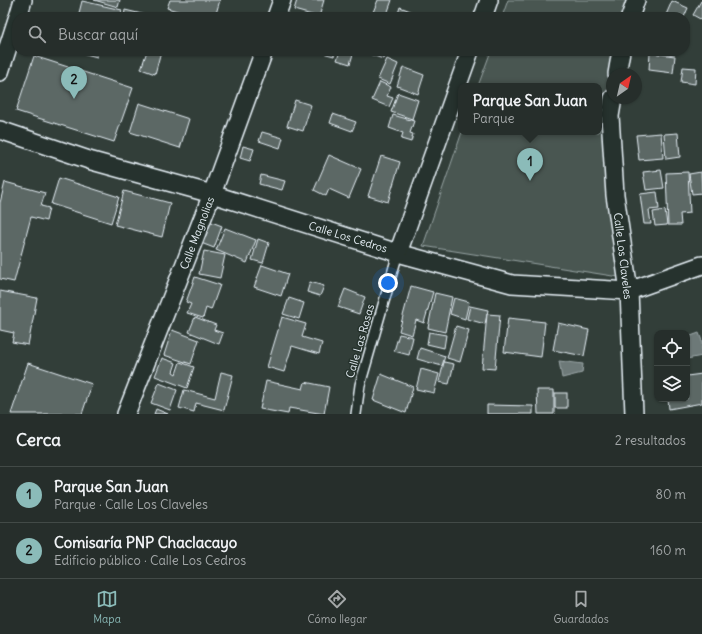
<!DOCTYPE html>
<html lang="es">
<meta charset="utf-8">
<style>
body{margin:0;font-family:Delius,sans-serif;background:#323a37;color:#f1f3f6}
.controls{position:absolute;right:12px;bottom:12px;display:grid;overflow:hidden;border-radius:8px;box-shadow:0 1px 3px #0004}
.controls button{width:36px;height:36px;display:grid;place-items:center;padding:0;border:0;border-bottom:1px solid #424a47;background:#262e2b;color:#f1f3f6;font:20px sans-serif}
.compass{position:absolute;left:606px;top:68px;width:36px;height:36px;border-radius:50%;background:#262e2b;box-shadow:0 1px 3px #0004;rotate:34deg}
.you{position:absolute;left:388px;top:283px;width:14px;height:14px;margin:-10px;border:3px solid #fff;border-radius:50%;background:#1a73e8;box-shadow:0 0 0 6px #1a73e833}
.badge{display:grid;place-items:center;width:26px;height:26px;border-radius:50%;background:#8bbbb9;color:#111;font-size:13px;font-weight:700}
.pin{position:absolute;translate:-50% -33px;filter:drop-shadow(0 1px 2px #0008)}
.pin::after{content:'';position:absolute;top:21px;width:14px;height:12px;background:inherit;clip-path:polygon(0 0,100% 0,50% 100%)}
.popup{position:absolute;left:458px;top:83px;width:144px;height:52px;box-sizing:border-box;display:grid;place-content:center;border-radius:8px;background:#262e2b;filter:drop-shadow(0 1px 3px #0005);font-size:13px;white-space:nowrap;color:#a4a8a9}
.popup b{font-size:15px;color:#f1f3f6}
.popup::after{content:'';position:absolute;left:50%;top:100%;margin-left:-8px;border:8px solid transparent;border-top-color:#262e2b}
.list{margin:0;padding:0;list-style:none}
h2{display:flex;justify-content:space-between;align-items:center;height:52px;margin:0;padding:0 16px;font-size:17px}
h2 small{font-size:13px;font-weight:400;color:#a4a8a9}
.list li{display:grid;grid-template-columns:26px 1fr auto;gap:12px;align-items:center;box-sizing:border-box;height:56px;padding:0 16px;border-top:1px solid #424a47}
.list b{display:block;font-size:15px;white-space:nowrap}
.list p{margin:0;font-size:13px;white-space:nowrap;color:#a4a8a9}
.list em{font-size:13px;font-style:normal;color:#a4a8a9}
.icon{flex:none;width:22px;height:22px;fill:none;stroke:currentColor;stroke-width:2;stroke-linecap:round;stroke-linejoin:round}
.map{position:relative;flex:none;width:702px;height:414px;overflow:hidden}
.search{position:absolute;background:#262e2b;box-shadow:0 1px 3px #0004;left:12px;right:12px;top:12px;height:44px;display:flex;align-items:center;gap:10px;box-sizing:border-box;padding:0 14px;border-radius:16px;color:#a4a8a9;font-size:15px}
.sheet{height:164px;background:#262e2b}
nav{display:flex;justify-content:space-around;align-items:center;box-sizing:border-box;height:56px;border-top:1px solid #424a47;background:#262e2b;font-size:11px;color:#a4a8a9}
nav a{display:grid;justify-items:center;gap:2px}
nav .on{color:#8bbbb9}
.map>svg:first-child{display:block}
.green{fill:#495651;stroke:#98a4a4}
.water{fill:#6d7978;stroke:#9ea9ab}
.building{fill:#5c6865;stroke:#e8f1f8}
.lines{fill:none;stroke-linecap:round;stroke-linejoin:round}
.lane-casing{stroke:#e8f1f8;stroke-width:12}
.street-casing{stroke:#e8f1f8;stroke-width:20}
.lane{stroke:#26332d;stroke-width:9}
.street{stroke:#26332d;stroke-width:17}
.labels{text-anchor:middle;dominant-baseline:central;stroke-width:3;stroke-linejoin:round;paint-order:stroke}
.street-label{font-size:11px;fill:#e8f1f8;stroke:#26332d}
</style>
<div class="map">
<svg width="702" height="414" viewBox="0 0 702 414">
<rect width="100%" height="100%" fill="#323e39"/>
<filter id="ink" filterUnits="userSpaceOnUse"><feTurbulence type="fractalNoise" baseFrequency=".025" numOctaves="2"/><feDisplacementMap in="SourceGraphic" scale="8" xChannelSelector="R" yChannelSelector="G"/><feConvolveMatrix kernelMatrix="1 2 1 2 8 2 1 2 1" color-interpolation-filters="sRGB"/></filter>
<g filter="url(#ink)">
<!-- green -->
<g class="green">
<path d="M508 0H640L635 17H502Z"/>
<path d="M491 51H627L612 74 619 277 423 246 462 132H599V86H478Z"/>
</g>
<!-- water -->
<g class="water">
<path d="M699 333 702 341V356L687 359 688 337Z"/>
<path d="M559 361 583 364 582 373 562 378Z"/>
</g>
<!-- building -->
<g class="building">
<path d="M94 0H120L118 7Z"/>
<path d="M170 0H220L215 17H198L167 8Z"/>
<path d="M297 0H324L319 17 294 10Z"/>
<path d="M378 0H392L386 17H371Z"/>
<path d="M82 1 122 10 120 17H78Z"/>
<path d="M672 1 688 8 684 17H665Z"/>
<path d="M701 1H702V20L693 15Z"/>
<path d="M400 7 426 17H397Z"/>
<path d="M125 10 146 15 145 17H124Z"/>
<path d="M74 51H98L97 57Z"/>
<path d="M147 51H161L155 74 141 69Z"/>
<path d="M315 51H336L334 56Z"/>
<path d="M340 51 353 54 350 64 337 60Z"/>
<path d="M370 51H386L383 59 369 54Z"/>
<path d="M650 53 675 56 673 73 649 70Z"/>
<path d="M34 56 133 88 114 142 16 111Z"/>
<path d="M387 59 398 64 390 84 378 79Z"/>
<path d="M403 67 424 75 418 94 397 86Z"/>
<path d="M683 67 696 68 695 84 681 82Z"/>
<path d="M380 82 391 87 387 96 393 98 389 107 372 100Z"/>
<path d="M398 93 418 100 412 119 391 112Z"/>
<path d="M295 100 311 105 303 131 287 126Z"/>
<path d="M139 103 189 119 180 148 130 132Z"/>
<path d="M333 114 356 122 352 131 330 123Z"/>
<path d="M393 115 414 121 410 133 413 134 411 142 401 139 403 133 389 128Z"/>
<path d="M262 132 283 138 280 148 259 141Z"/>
<path d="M661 133 663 158 639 160 636 135Z"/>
<path d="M678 133 680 157 666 159 664 134Z"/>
<path d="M243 146 254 149 250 161 240 158Z"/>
<path d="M329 155 361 169 349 198 329 189 326 196 314 190Z"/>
<path d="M381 156 400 162 388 202 368 196Z"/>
<path d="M661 170 664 188 646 190 643 172Z"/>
<path d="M688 172 690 213 680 214 681 225H668L666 173Z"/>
<path d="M701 172 702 193 692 194 689 174Z"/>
<path d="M261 175 285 181 282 190 259 184Z"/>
<path d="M59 178 119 197 111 223 51 204Z"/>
<path d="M5 182 45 193 41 206 49 208 46 221 31 217 14 282 0 279V203Z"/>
<path d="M124 191 170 203 162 237 115 225Z"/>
<path d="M657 192 659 209 649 210 651 224H644L640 194Z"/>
<path d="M665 210 667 225 655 226 653 212Z"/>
<path d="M209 221 222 226 214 248 201 243Z"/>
<path d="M225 228 256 240 247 263 216 250Z"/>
<path d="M258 239 269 243 263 263 252 260Z"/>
<path d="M204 251 225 255 220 278 199 274Z"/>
<path d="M262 265 288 274 281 296 254 287Z"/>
<path d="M195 277 220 285 211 310 206 308 203 318 187 313 191 304 186 302Z"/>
<path d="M310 282 324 286 320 296 307 292Z"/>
<path d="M411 286 433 292 424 323 416 320 412 335 399 331Z"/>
<path d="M345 289 365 297 359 314 338 307Z"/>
<path d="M0 291 37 298 28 345 12 342 14 333 0 330Z"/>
<path d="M435 293 452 297 445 332 428 328Z"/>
<path d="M289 298 304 303 299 319 283 314Z"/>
<path d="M454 298 469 302 465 319 450 314Z"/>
<path d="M470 306 488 310 485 324 467 319Z"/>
<path d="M487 314 500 315 495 369 482 368Z"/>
<path d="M195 317 216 325 214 330 223 333 219 344 189 332Z"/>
<path d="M282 317 306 324 302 337 322 343 319 354 292 346 284 372 267 367Z"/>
<path d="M508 318 545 322 541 357 504 352Z"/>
<path d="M558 323 589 330 584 356 553 350Z"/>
<path d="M456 326 469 330 460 362 447 358Z"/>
<path d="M172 330 199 340 191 364 164 355Z"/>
<path d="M429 332 446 335 444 348 427 344Z"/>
<path d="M399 334 413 337 409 355 394 351Z"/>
<path d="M420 348 445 356 442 366 417 359Z"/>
<path d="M162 358 176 363 173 372 176 374 180 362 194 367 187 388 155 376Z"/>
<path d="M444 362 454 364 449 384 439 382Z"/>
<path d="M28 363 92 384 82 414H11Z"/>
<path d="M421 369 439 374 434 393 416 389Z"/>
<path d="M221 372 233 375 224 410 196 403 194 412 179 408 184 390 215 398Z"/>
<path d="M381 374 413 387 406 413 373 400Z"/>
<path d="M702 374V403L669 409 668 399H687V376Z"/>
<path d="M266 381 303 389 305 382 329 387 324 414 289 408 288 414 260 409Z"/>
<path d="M159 383 177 390 170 410 151 403Z"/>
<path d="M537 390H554V414H538Z"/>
<rect x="555" y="393" width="12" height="15"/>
<path d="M487 405 533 406V414H487Z"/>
<path d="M156 409 168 414H154Z"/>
</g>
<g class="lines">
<defs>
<path id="lane" d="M356 414 360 385 398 253"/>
<g id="street">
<path d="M18 17 23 0"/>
<path d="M276 17 282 0"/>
<path d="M483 17 489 0"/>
<path d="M630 17 636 0"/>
<path d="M0 72 17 19"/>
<path d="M617 74 621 51"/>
<path d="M613 98 610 116 615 195 629 291 634 414"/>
<path d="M0 130 92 161 212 194 398 253 512 284 629 291 702 265"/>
<path d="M398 253 470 51"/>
<path d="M126 414 212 194 264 51"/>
</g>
</defs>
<!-- lane casing -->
<use href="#lane" class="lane-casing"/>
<!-- street casing -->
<use href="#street" class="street-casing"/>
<!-- lane -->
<use href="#lane" class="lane"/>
<!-- street -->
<use href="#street" class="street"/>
</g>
</g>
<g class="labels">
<!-- street labels -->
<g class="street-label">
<text transform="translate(197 233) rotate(-69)">Calle Magnolias</text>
<text transform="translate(348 237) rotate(17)">Calle Los Cedros</text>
<text transform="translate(623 256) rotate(83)">Calle Los Claveles</text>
<text transform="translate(360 341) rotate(-74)">Calle Las Rosas</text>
</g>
</g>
</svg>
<div class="controls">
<button><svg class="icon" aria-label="locate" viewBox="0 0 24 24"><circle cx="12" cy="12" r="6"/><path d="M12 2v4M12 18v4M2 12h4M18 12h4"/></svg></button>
<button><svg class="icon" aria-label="layers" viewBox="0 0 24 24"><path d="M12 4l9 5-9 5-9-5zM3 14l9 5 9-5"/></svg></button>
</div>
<svg class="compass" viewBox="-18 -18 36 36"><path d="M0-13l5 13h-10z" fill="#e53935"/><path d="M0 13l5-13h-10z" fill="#a4a8a9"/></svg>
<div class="you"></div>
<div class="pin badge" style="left:530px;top:181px">1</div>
<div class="popup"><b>Parque San Juan</b>Parque</div>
<div class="pin badge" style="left:74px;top:99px">2</div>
<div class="search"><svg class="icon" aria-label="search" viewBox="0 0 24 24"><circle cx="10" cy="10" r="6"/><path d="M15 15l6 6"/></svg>Buscar aquí</div>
</div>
<section class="sheet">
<h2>Cerca<small>2 resultados</small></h2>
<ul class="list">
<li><span class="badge">1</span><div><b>Parque San Juan</b><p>Parque · Calle Los Claveles</p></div><em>80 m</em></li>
<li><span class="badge">2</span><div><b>Comisaría PNP Chaclacayo</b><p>Edificio público · Calle Los Cedros</p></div><em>160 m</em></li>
</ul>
</section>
<nav>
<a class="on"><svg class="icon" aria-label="map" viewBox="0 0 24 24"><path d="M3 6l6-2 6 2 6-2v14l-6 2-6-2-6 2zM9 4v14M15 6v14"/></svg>Mapa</a>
<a><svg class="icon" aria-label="directions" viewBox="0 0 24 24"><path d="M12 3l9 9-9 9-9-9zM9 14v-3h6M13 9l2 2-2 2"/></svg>Cómo llegar</a>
<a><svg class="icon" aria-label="saved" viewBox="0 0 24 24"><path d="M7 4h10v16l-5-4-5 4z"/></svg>Guardados</a>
</nav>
